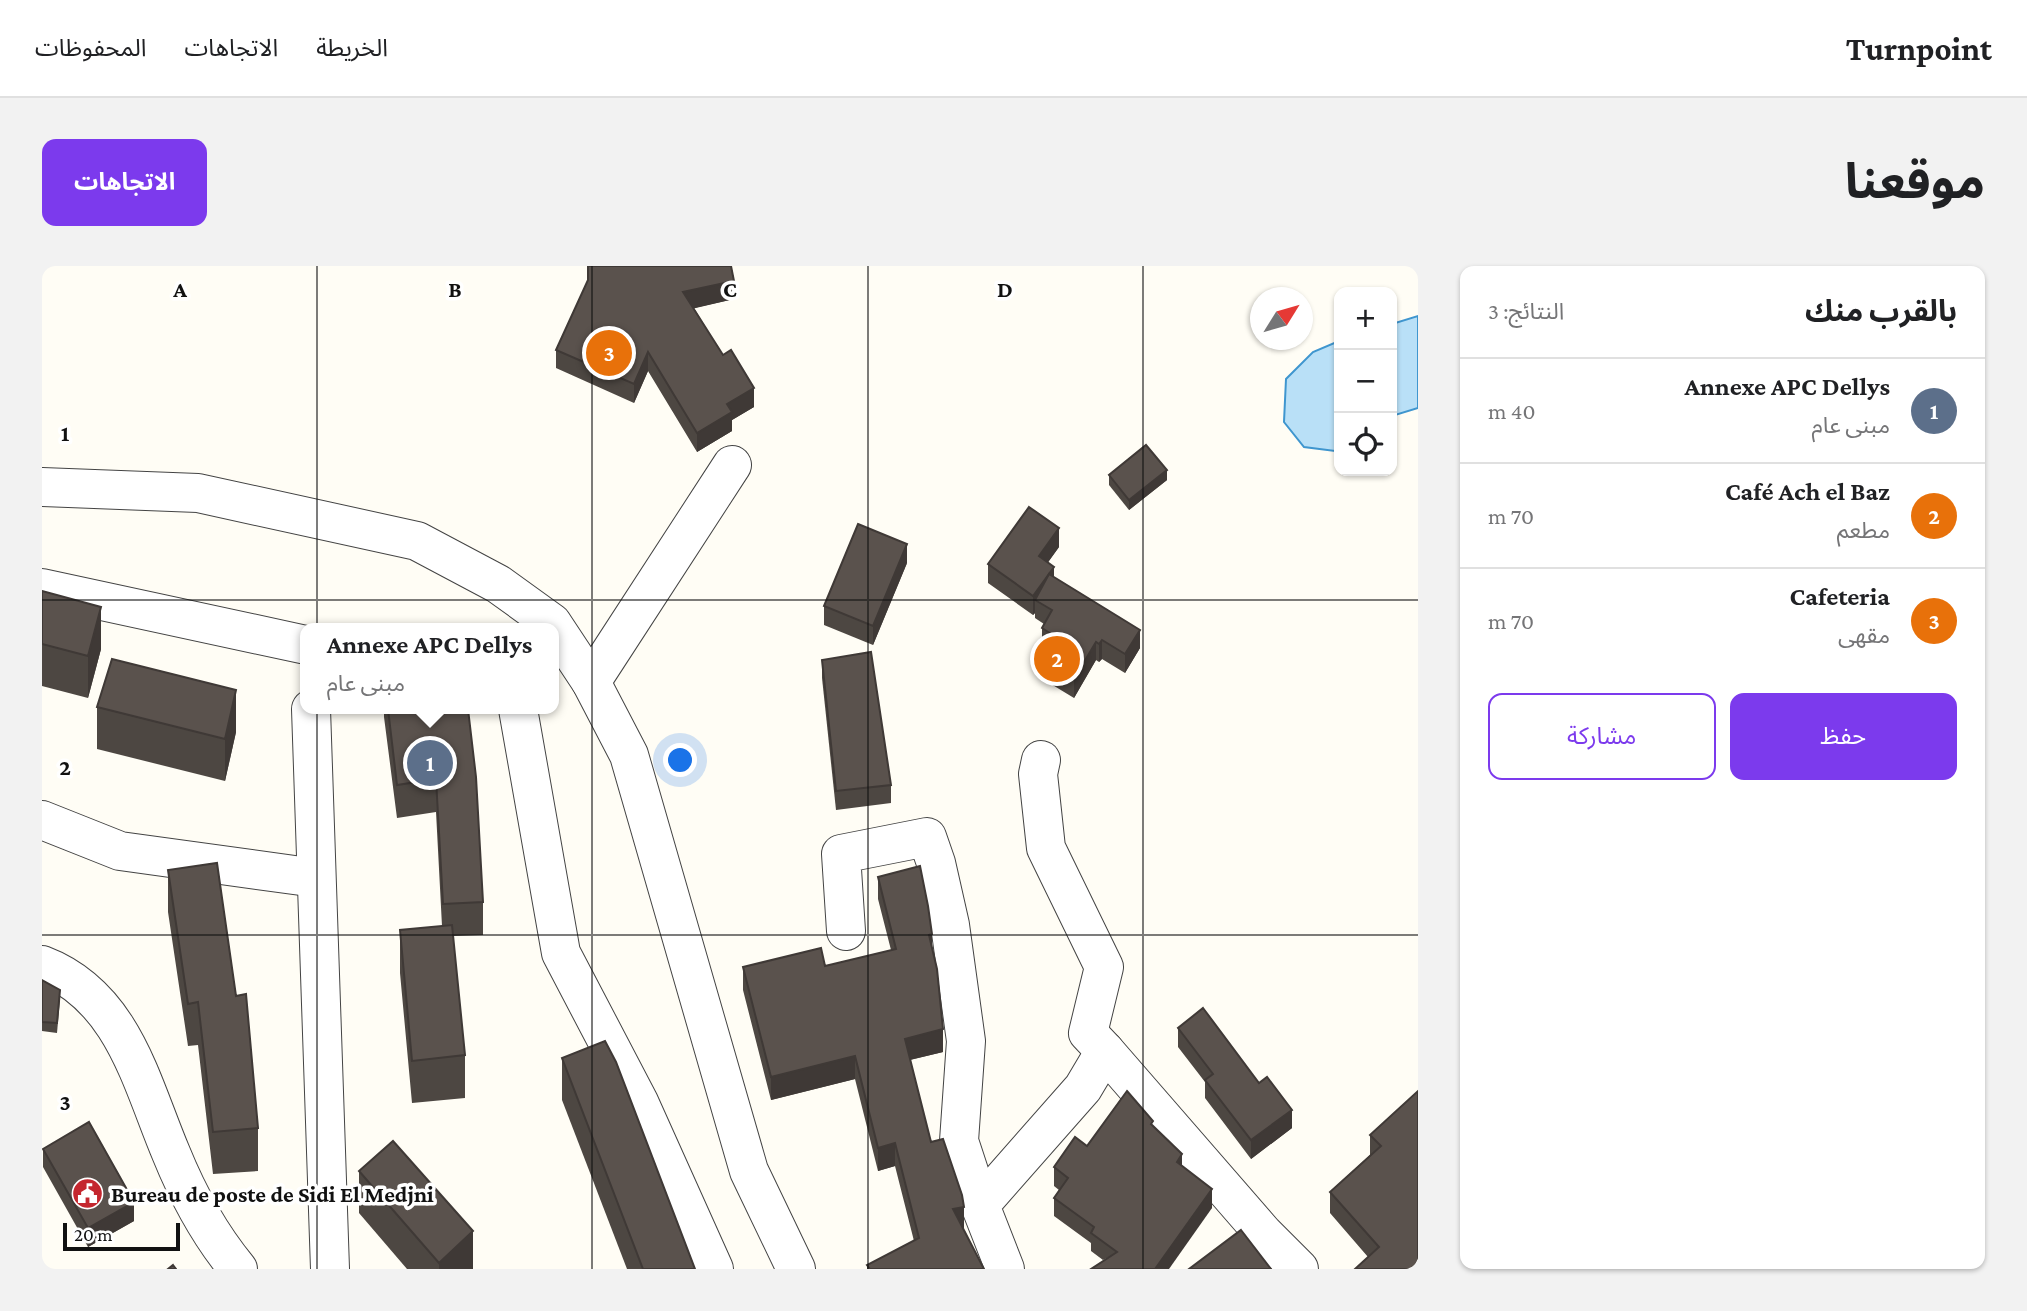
<!DOCTYPE html>
<html lang="ar">
<meta charset="utf-8">
<style>
body{margin:0;font-family:"Crimson Pro","Noto Sans Arabic",serif;background:#f2f2f2;color:#202124;direction:rtl}
.controls{position:absolute;right:21px;top:21px;display:grid;overflow:hidden;border-radius:14px;box-shadow:0 2px 5px #0004}
.controls button{width:63px;height:63px;display:grid;place-items:center;padding:0;border:0;border-bottom:2px solid #e0e0e0;background:#fff;color:#202124;font:35px sans-serif}
.compass{position:absolute;left:1208px;top:21px;width:63px;height:63px;border-radius:50%;background:#fff;box-shadow:0 2px 5px #0004;rotate:53deg}
.scale{position:absolute;left:21px;bottom:18px;width:117px;box-sizing:border-box;padding-left:7px;border:4px solid #111;border-top:0;font-size:19px;line-height:24px;white-space:nowrap;color:#111;-webkit-text-stroke:5px #fff;paint-order:stroke}
.you{position:absolute;left:639px;top:495px;width:24px;height:24px;margin:-18px;border:5px solid #fff;border-radius:50%;background:#1a73e8;box-shadow:0 0 0 10px #1a73e833}
.badge{display:grid;place-items:center;width:46px;height:46px;border-radius:50%;background:#7c3aed;color:#fff;font-size:23px;font-weight:700}
.pin{position:absolute;translate:-50% -50%;border:4px solid #fff;box-shadow:0 2px 7px #0006}
.popup{position:absolute;left:258px;top:357px;width:259px;height:91px;box-sizing:border-box;display:grid;place-content:center;border-radius:14px;background:#fff;filter:drop-shadow(0 2px 5px #0005);font-size:23px;white-space:nowrap;color:#757577}
.popup b{font-size:26px;color:#202124}
.popup::after{content:'';position:absolute;left:50%;top:100%;margin-left:-14px;border:14px solid transparent;border-top-color:#fff}
.list{margin:0;padding:0;list-style:none}
h2{display:flex;justify-content:space-between;align-items:center;height:91px;margin:0;padding:0 28px;font-size:30px}
h2 small{font-size:23px;font-weight:400;color:#757577}
.list li{display:grid;grid-template-columns:46px 1fr auto;gap:21px;align-items:center;box-sizing:border-box;height:105px;padding:0 28px;border-top:2px solid #e0e0e0}
.list b{display:block;font-size:26px;white-space:nowrap}
.list p{margin:0;font-size:23px;white-space:nowrap;color:#757577}
.list em{font-size:23px;font-style:normal;color:#757577}
.actions{display:flex;gap:14px;padding:21px 28px}
.actions a{flex:1;padding:16px 0;border:2px solid #7c3aed;border-radius:14px;text-align:center;font-size:24px;color:#7c3aed}
.actions .main{background:#7c3aed;color:#fff}
.icon{flex:none;width:38px;height:38px;fill:none;stroke:currentColor;stroke-width:2;stroke-linecap:round;stroke-linejoin:round}
.map{position:relative;flex:none;width:1376px;height:1003px;overflow:hidden;direction:ltr;border-radius:14px}
header{display:flex;align-items:center;gap:42px;box-sizing:border-box;height:98px;padding:0 35px;background:#fff;border-bottom:2px solid #e0e0e0}
header strong{font-size:33px}
nav{display:flex;gap:38px;margin-inline-start:auto;font-size:24px}
.intro{display:flex;align-items:center;justify-content:space-between;box-sizing:border-box;height:168px;padding:0 42px}
h1{margin:0;font-size:49px}
.button{padding:18px 32px;border-radius:14px;background:#7c3aed;color:#fff;font-size:24px;font-weight:700}
main{display:flex;gap:42px;padding:0 42px}
aside{flex:1;background:#fff;border-radius:14px;box-shadow:0 2px 5px #0004}
.map>svg:first-child{display:block}
.water{fill:#b9e0f7;stroke:#3f96cf;stroke-width:2}
.lines{fill:none;stroke-linecap:round;stroke-linejoin:round}
.minor-casing{stroke:#444;stroke-width:40}
.minor{stroke:#fff;stroke-width:38}
.wall{fill:#4d4742}
.shaded-wall{fill:#3f3936}
.building{fill:#5a524d;stroke:#3f3936;stroke-width:2}
.grid{fill:none;stroke:#111;stroke-width:2;stroke-opacity:0.55}
.labels{text-anchor:middle;dominant-baseline:central;stroke-width:7;stroke-linejoin:round;paint-order:stroke}
.poi-label{font-size:23px;font-weight:bold;fill:#111;stroke:#fff;text-anchor:start}
.grid-label{font-size:23px;text-anchor:middle;font-weight:bold;fill:#111;stroke:#fff;stroke-width:7;stroke-linejoin:round;paint-order:stroke}
</style>
<header>
<strong>Turnpoint</strong>
<nav><a>الخريطة</a><a>الاتجاهات</a><a>المحفوظات</a></nav>
</header>
<div class="intro"><h1>موقعنا</h1><a class="button">الاتجاهات</a></div>
<main>
<aside>
<h2>بالقرب منك<small>النتائج: 3</small></h2>
<ul class="list">
<li><span class="badge" style="background:#5c6f8a">1</span><div><b>Annexe APC Dellys</b><p>مبنى عام</p></div><em>40 m</em></li>
<li><span class="badge" style="background:#e8710a">2</span><div><b>Café Ach el Baz</b><p>مطعم</p></div><em>70 m</em></li>
<li><span class="badge" style="background:#e8710a">3</span><div><b>Cafeteria</b><p>مقهى</p></div><em>70 m</em></li>
</ul>
<div class="actions"><a class="main">حفظ</a><a>مشاركة</a></div>
</aside>
<div class="map">
<svg width="1376" height="1003" viewBox="0 0 1376 1003">
<rect width="100%" height="100%" fill="#fffdf5"/>
<!-- water -->
<g class="water">
<path d="M1376 50V142L1350 150V58Z"/>
<path d="M1297 75V182L1293 185 1262 181 1242 156 1244 113 1271 86Z"/>
</g>
<g class="lines">
<defs>
<g id="minor">
<path d="M0 221 156 227 375 275 456 318 510 357 549 416 587 489 707 905 754 1003"/>
<path d="M0 322 264 379"/>
<path d="M549 416 690 199"/>
<path d="M269 443 288 1003"/>
<path d="M476 443 519 687 597 836 672 1003"/>
<path d="M999 494 996 508 1004 582 1062 701 1046 767 1063 785"/>
<path d="M0 554 78 585 274 612"/>
<path d="M804 665 799 588 885 571 894 597 908 659 924 775 917 875 938 939"/>
<path d="M0 699C81 730 99 816 129 887 146 929 167 968 196 1003"/>
<path d="M963 1003 938 939 1041 822 1063 785 1222 968 1257 1003"/>
</g>
</defs>
<!-- minor casing -->
<use href="#minor" class="minor-casing"/>
<!-- minor -->
<use href="#minor" class="minor"/>
</g>
<!-- wall -->
<g class="wall">
<path d="M546 14 692 33 652 42 712 141 690 154V165L655 186 606 105 592 137 514 102V84Z"/>
<path d="M1067 209 1125 214 1087 244 1067 219Z"/>
<path d="M1017 281 1006 296 1012 311 1098 382 1083 407 1060 393 1057 396 1054 394 1032 432 1004 415V396L1009 387 1000 381V362L1002 358 993 352V347L991 349 946 317V298Z"/>
<path d="M865 297 831 379 782 359V340Z"/>
<path d="M0 325 59 383 46 432 0 420Z"/>
<path d="M780 394 849 519V537L794 544 780 412Z"/>
<path d="M55 441 194 466 183 515 55 483Z"/>
<path d="M342 443H426L441 636V669L411 670 423 789V832L370 837 358 707V664L400 660 394 546 355 552 342 451Z"/>
<path d="M126 604 194 730 216 862V905L171 908 156 779 146 780 126 646Z"/>
<path d="M836 611 890 684 901 786 868 794 889 876 922 964 942 1003H825V999L872 975 853 900 836 905 813 813 729 834 701 724V701L783 700 849 684 836 633Z"/>
<path d="M0 714 18 733 15 767 0 765Z"/>
<path d="M1136 762 1250 862 1209 893 1163 832V816L1136 781Z"/>
<path d="M520 792 653 1003H585L520 834Z"/>
<path d="M1376 825V1003L1326 991 1288 947V926L1328 889V869Z"/>
<path d="M1111 860 1170 942 1061 994 1049 985V977L1012 950V932L1017 924 1012 920V901L1045 880Z"/>
<path d="M1 883 92 955 46 981 1 901Z"/>
<path d="M317 905 431 1003H365L317 947Z"/>
</g>
<!-- shaded-wall -->
<g class="shaded-wall">
<path d="M692 15V33L641 45V26Z"/>
<path d="M606 86V105L592 137V118Z"/>
<path d="M712 122V141L690 154V165L655 186V167L685 138Z"/>
<path d="M1125 204V214L1087 244V234Z"/>
<path d="M1017 262V281L997 309V290Z"/>
<path d="M865 278V297L831 379V360Z"/>
<path d="M1012 301V320L993 334V347L991 349V330Z"/>
<path d="M59 341V383L46 432V390Z"/>
<path d="M1098 364V382L1083 407V388Z"/>
<path d="M1060 374V393L1057 396V378Z"/>
<path d="M1054 376V394L1032 432V413Z"/>
<path d="M194 424V466L183 515V473Z"/>
<path d="M890 668V691L887 669Z"/>
<path d="M901 763V786L863 795V773Z"/>
<path d="M813 790V813L729 834V811Z"/>
<path d="M1250 844V862L1209 893V874Z"/>
<path d="M853 877V900L836 905V882Z"/>
<path d="M1140 888V907L1135 896Z"/>
<path d="M1170 923V942L1127 1003H1113Z"/>
<path d="M92 936V955L46 981V962Z"/>
<path d="M922 941V963L911 966V943Z"/>
<path d="M431 965V1003H397V997Z"/>
</g>
<!-- building -->
<g class="building">
<path d="M546 0H689L692 15 641 26 681 89 689 84 712 122 685 138 690 146 655 167 606 86 592 118 514 84 546 14Z"/>
<path d="M1104 179 1125 204 1087 234 1067 209Z"/>
<path d="M987 241 1017 262 997 290 1012 301 991 330 946 298Z"/>
<path d="M816 258 865 278 831 360 782 340Z"/>
<path d="M1007 308 1098 364 1083 388 1060 374 1057 378 1054 376 1032 413 1004 396 1017 373 1000 362 1010 344 993 334Z"/>
<path d="M0 325 59 341 46 390 0 378Z"/>
<path d="M829 386 849 519 794 525 780 394Z"/>
<path d="M70 393 194 424 183 473 55 441Z"/>
<path d="M346 443H426L434 511 441 636 401 638 394 513 355 519Z"/>
<path d="M175 597 194 730 204 728 216 862 171 866 156 736 146 738 126 604Z"/>
<path d="M878 600 886 640 890 668 887 669 895 703 901 763 863 773 889 876 901 873 920 929 922 941 911 943 942 1003H828L825 999 877 972 853 877 836 882 813 790 729 811 701 701 779 682 783 700 854 683 836 611Z"/>
<path d="M410 659 423 789 370 795 358 664Z"/>
<path d="M0 714 18 724 15 757 0 756Z"/>
<path d="M1161 742 1217 817 1225 811 1250 844 1209 874 1163 814 1171 808 1136 762Z"/>
<path d="M563 775 574 796 653 1003H601L520 792Z"/>
<path d="M1085 825 1111 855 1109 858 1140 888 1135 896 1170 923 1113 1003H1049L1075 986 1049 967 1052 961 1012 932 1026 912 1012 901 1033 871 1045 880Z"/>
<path d="M1376 825V1003H1313L1337 981 1288 926 1339 880 1328 869Z"/>
<path d="M47 856 92 936 46 962 1 883Z"/>
<path d="M351 875 431 965 397 997 317 905Z"/>
<path d="M1199 964 1229 1003H1147Z"/>
<path d="M131 999 134 1003H126Z"/>
</g>
<!-- grid -->
<path class="grid" d="M275 0V1003M550 0V1003M826 0V1003M1101 0V1003M0 334H1376M0 669H1376"/>
<!-- icons -->
<defs>
<symbol id="civic-disc" viewBox="-11 -11 22 22"><circle r="9.5" fill="#c4262e" stroke="#fff"/><path d="M-.6-6.5H3V-4.5H.6V-3L4-1V1h2V6H-6V1h2V-1L-.6-3ZM-1.2 2.5V6h2.4V2.5Z" fill="#fff"/></symbol>
</defs>
<g fill-rule="evenodd">
<use href="#civic-disc" x="28" y="910" width="35" height="35"/>
</g>
<g class="labels">
<!-- poi labels -->
<g class="poi-label">
<text x="69" y="928">Bureau de poste de Sidi El Medjni</text>
</g>
</g>
<g class="grid-label">
<text x="138" y="31">A</text>
<text x="413" y="31">B</text>
<text x="688" y="31">C</text>
<text x="963" y="31">D</text>
<text x="23" y="175">1</text>
<text x="23" y="509">2</text>
<text x="23" y="844">3</text>
</g>
</svg>
<div class="controls">
<button>+</button>
<button>−</button>
<button><svg class="icon" aria-label="locate" viewBox="0 0 24 24"><circle cx="12" cy="12" r="6"/><path d="M12 2v4M12 18v4M2 12h4M18 12h4"/></svg></button>
</div>
<svg class="compass" viewBox="-18 -18 36 36"><path d="M0-13l5 13h-10z" fill="#e53935"/><path d="M0 13l5-13h-10z" fill="#757577"/></svg>
<div class="scale">20 m</div>
<div class="you"></div>
<div class="pin badge" style="left:388px;top:497px;background:#5c6f8a">1</div>
<div class="popup"><b>Annexe APC Dellys</b>مبنى عام</div>
<div class="pin badge" style="left:1015px;top:393px;background:#e8710a">2</div>
<div class="pin badge" style="left:567px;top:87px;background:#e8710a">3</div>
</div>
</main>
